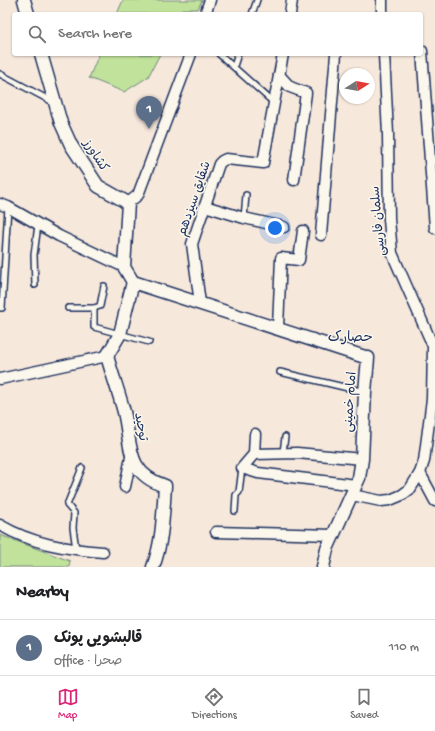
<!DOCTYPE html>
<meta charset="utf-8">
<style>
body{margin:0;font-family:"Gochi Hand","Playpen Sans Arabic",sans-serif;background:#f6f6f6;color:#202124}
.compass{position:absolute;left:339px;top:68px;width:36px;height:36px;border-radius:50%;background:#fff;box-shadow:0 1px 3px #0004;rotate:79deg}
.you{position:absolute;left:275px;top:228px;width:14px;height:14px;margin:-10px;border:3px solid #fff;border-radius:50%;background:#1a73e8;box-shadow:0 0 0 6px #1a73e833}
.badge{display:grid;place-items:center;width:26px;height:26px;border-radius:50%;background:#db2777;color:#fff;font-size:13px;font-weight:700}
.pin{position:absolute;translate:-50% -33px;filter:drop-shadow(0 1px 2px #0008)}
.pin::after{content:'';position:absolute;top:21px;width:14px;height:12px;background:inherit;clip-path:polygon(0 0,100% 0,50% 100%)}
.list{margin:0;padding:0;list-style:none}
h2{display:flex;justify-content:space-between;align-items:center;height:52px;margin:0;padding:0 16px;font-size:17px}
h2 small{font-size:13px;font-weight:400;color:#757577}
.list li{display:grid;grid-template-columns:26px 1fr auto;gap:12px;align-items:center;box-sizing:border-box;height:56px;padding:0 16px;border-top:1px solid #e0e0e0}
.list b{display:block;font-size:15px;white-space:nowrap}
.list p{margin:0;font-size:13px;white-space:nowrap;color:#757577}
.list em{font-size:13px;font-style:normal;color:#757577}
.icon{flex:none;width:22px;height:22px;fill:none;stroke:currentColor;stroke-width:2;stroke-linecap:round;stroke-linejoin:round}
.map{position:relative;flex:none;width:435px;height:567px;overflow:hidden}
.search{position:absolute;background:#fff;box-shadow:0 1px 3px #0004;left:12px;right:12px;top:12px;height:44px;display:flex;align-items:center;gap:10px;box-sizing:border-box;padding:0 14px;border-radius:4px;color:#757577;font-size:15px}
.sheet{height:108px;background:#fff}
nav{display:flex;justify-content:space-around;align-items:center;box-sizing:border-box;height:56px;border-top:1px solid #e0e0e0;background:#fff;font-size:11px;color:#757577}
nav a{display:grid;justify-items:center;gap:2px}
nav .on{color:#db2777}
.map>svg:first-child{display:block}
.green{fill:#c0e29b;stroke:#6e887c}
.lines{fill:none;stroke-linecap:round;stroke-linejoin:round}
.service-casing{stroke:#1b2f5e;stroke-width:8}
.minor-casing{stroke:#1b2f5e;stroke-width:13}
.tertiary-casing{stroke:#1b2f5e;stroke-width:15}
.service{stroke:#fbf7ec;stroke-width:5}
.minor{stroke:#fbf7ec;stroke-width:10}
.tertiary{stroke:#fbf7ec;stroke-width:12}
.labels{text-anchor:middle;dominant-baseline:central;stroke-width:3;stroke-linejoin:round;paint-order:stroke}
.street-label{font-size:13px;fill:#1b2f5e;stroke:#fbf7ec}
.neighbourhood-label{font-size:14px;fill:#1b2f5e;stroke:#fbf7ec}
</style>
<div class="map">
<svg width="435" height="567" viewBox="0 0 435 567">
<rect width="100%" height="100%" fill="#f7e8dc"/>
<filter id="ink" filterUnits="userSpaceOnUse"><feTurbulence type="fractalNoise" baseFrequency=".025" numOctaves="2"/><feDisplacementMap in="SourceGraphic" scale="8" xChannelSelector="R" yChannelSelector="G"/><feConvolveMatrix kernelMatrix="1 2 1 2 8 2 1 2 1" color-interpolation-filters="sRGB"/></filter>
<g filter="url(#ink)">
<!-- green -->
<g class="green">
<path d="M123 0H202L198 9H182L180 14H117Z"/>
<path d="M99 54H160L148 77 124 92 89 78Z"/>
<path d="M0 535 70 561 69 567H0Z"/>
</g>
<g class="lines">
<defs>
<g id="service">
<path d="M252 14 257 0"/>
<path d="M219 54 274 103"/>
<path d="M234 66 238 54"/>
<path d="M0 74 53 102"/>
<path d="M244 218 246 195"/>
<path d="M35 285 34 255 38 225"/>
<path d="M0 308H2L8 207"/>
<path d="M68 308H94V327L149 342"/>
<path d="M94 308 100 306 104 286"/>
<path d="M280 372 365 392"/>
<path d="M283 452 285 437"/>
<path d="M235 511 236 495 239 492 242 468"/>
<path d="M76 549 73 528 74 513 67 505 82 468"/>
</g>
<g id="minor">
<path d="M205 14 210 0"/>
<path d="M290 14 292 0"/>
<path d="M382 14V0"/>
<path d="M422 51 435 228"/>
<path d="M279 75 290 87 306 93 294 180"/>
<path d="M128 203 138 195 191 54"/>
<path d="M0 204 8 207 59 236 124 267"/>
<path d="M205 206 244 218 284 227"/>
<path d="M321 235 336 54"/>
<path d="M200 303 192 244 219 164 222 161 226 159 263 163 283 54"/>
<path d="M278 327 281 258 299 260 303 231"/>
<path d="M0 379 107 356"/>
<path d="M255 434 254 454 242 468 258 473 356 485"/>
<path d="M254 454 297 453 362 459"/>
<path d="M420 473 435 501"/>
<path d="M125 487 131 457"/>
<path d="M352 495 381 501 390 500 402 495 410 489 420 473 424 461 432 399 433 346 392 253 389 219 388 134 384 54"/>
<path d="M0 525C32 544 66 549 103 552"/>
<path d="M216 532 333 535"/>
</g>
<g id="tertiary">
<path d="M24 0 28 14"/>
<path d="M41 54 61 123 71 145 98 186 128 203 124 267 133 282"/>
<path d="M133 282 368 358 365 392 362 459 359 478 327 549 323 567"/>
<path d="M133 282 120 334 107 356C112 374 119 393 124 412 132 445 125 473 165 486 163 513 163 541 153 567"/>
</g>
</defs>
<!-- service casing -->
<use href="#service" class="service-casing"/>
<!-- minor casing -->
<use href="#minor" class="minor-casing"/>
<!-- tertiary casing -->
<use href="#tertiary" class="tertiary-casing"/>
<!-- service -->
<use href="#service" class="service"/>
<!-- minor -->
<use href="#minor" class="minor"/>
<!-- tertiary -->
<use href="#tertiary" class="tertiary"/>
</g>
</g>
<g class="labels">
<!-- street labels -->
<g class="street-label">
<text transform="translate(95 156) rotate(57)">کشاورز</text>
<text transform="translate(195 199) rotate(-71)">شقایق سیزدهم</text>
<text transform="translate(379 221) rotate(-95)">سلمان فارسی</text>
<text transform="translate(351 402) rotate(-86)">امام خمینی</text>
<text transform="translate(140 427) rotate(80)">توحید</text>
</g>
<!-- neighbourhood labels -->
<g class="neighbourhood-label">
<text x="350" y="338">حصارک</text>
</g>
</g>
</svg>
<svg class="compass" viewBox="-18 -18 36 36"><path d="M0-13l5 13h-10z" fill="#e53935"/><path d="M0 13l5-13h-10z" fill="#757577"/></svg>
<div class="you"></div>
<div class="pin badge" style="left:149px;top:129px;background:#5c6f8a">1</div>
<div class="search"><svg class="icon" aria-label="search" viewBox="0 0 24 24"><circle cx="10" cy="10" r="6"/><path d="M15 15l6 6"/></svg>Search here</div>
</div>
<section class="sheet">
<h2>Nearby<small></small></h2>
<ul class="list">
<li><span class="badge" style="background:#5c6f8a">1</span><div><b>قالبشویی پونک</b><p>Office · صحرا</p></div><em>110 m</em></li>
</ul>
</section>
<nav>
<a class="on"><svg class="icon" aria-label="map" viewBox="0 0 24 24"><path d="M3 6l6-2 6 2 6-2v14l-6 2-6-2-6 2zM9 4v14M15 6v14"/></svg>Map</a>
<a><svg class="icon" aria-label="directions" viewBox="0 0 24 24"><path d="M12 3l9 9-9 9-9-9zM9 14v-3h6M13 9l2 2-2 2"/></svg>Directions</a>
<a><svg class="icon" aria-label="saved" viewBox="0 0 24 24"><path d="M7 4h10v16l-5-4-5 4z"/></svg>Saved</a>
</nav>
